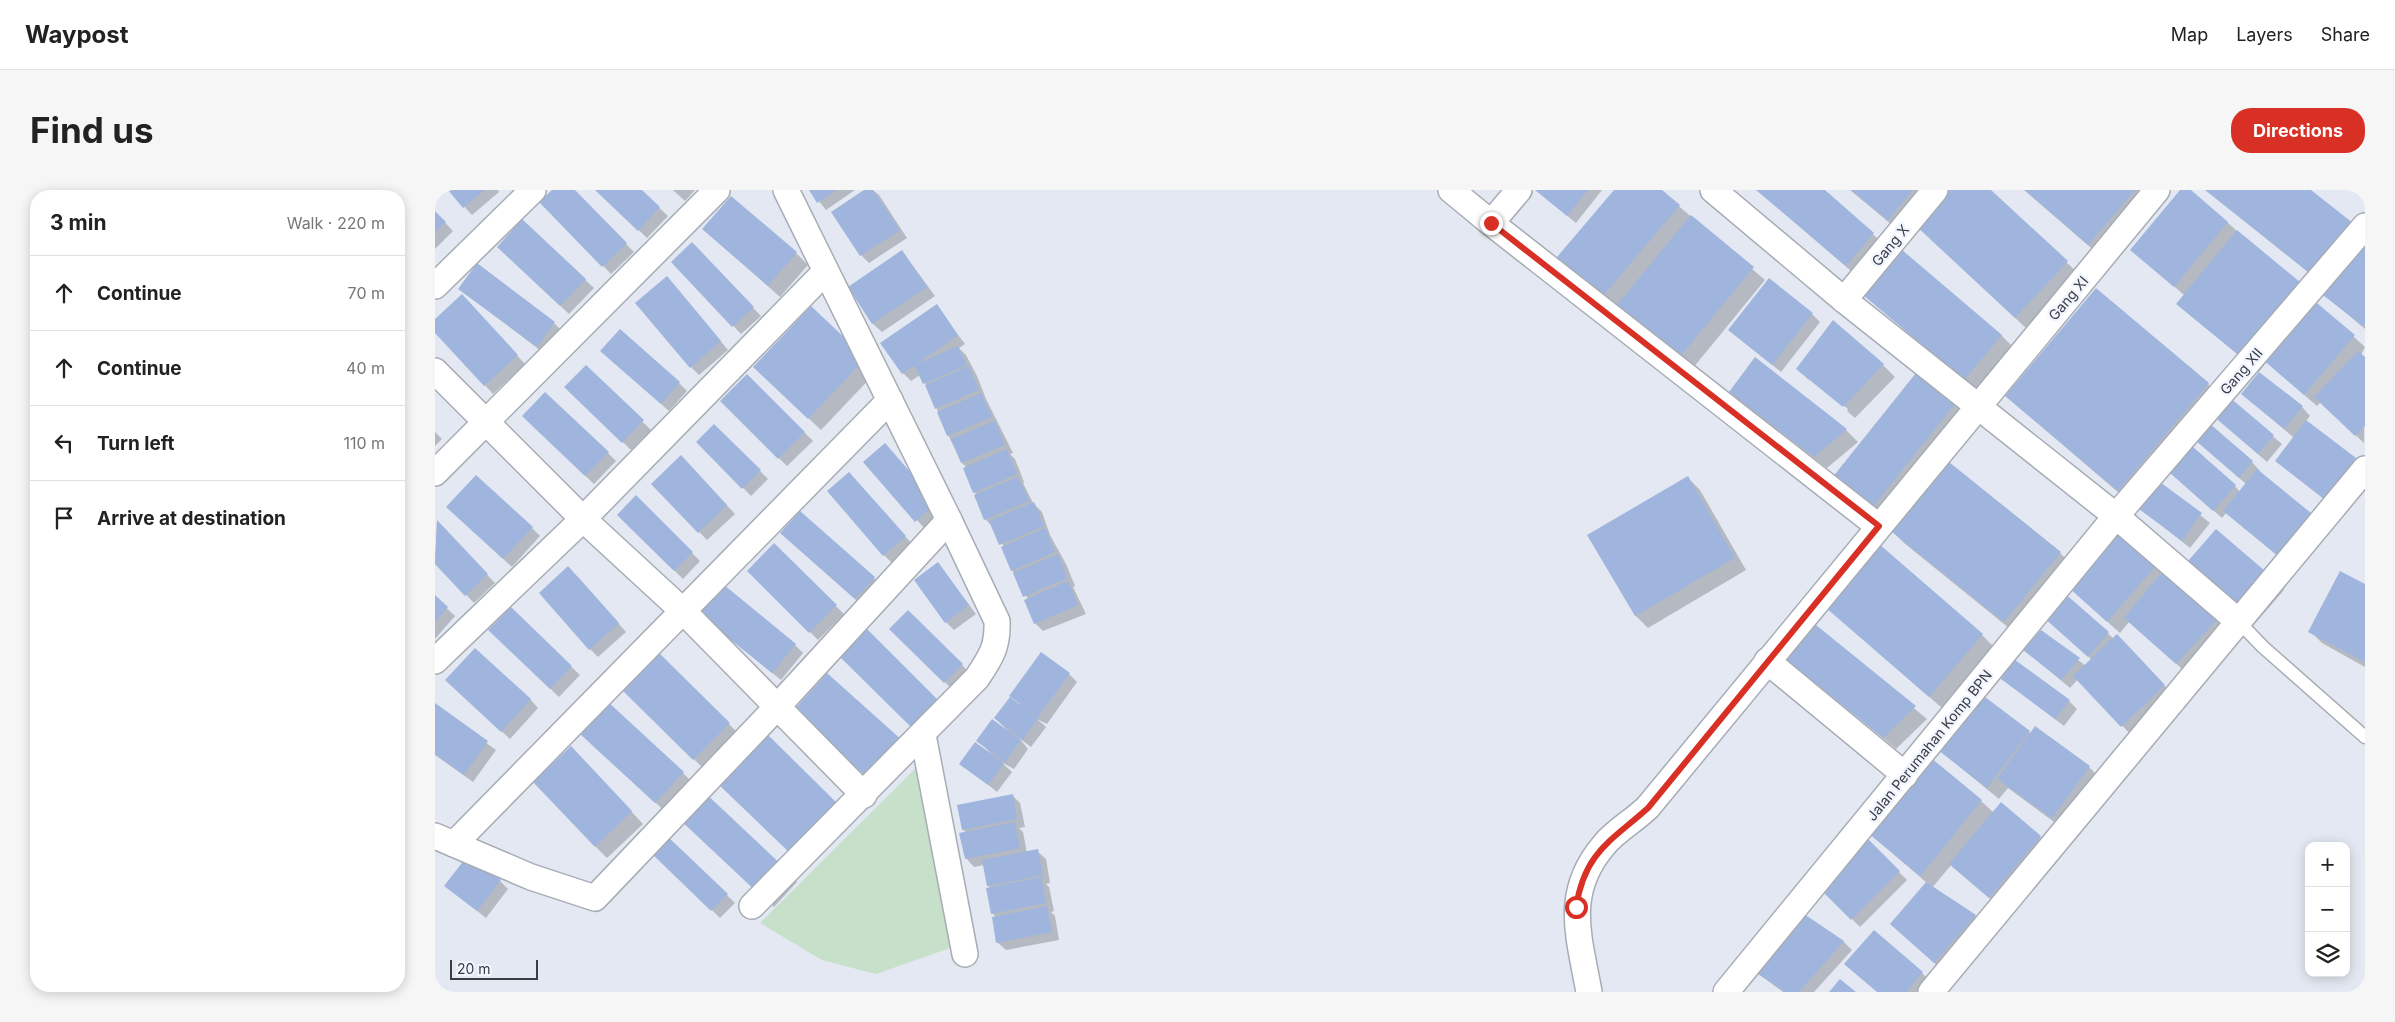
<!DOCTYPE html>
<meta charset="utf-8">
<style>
body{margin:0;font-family:Inter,sans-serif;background:#f6f6f6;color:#222}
.controls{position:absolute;right:15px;bottom:15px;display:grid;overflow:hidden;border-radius:10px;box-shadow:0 2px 12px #0003}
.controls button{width:45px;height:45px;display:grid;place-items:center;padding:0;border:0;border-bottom:1px solid #e0e0e0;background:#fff;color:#222;font:25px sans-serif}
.scale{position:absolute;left:15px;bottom:12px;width:88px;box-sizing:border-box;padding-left:5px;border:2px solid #3a3c40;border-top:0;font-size:14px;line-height:18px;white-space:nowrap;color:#3a3c40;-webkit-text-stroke:4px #f0f5ff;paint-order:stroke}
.stop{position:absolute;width:15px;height:15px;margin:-11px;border:4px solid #d93025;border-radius:50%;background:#fff}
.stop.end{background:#d93025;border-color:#fff;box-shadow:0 1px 5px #0008}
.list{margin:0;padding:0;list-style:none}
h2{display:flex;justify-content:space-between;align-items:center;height:65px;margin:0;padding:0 20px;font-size:21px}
h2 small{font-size:16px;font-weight:400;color:#767676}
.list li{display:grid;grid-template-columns:32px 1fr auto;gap:15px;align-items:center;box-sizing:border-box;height:75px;padding:0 20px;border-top:1px solid #e0e0e0}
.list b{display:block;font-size:19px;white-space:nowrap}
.list em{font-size:16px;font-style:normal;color:#767676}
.icon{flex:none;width:28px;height:28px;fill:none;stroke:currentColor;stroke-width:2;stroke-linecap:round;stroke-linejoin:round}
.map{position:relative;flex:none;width:1930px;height:802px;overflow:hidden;border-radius:20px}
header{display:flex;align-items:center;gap:30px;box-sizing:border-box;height:70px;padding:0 25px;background:#fff;border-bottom:1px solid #e0e0e0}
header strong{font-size:24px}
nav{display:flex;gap:28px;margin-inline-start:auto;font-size:18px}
.intro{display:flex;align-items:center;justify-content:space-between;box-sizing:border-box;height:120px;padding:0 30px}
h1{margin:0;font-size:35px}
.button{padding:12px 22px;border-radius:20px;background:#d93025;color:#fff;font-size:18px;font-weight:700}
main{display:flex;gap:30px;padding:0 30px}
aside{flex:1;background:#fff;border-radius:20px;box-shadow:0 2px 12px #0003}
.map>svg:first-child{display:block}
.green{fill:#c7e0c9}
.shadow{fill:#0003}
.building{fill:#9fb5de}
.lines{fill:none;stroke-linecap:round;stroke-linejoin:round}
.service-casing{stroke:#a7acb5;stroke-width:15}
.minor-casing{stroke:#a7acb5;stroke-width:28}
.service{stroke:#fff;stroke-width:12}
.minor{stroke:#fff;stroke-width:25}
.route{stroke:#d93025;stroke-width:6}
.labels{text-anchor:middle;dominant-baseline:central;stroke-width:5;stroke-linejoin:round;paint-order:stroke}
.street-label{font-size:14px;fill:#3a3c40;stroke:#f0f5ff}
</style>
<header>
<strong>Waypost</strong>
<nav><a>Map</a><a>Layers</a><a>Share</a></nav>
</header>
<div class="intro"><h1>Find us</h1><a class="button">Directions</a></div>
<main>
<aside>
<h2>3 min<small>Walk · 220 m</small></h2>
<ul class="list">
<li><svg class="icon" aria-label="ahead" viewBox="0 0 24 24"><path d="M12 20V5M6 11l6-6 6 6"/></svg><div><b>Continue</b></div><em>70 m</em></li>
<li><svg class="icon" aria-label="ahead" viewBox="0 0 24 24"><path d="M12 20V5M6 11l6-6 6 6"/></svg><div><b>Continue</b></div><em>40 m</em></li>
<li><svg class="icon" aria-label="left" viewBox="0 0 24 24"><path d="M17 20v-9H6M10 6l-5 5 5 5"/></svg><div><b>Turn left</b></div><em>110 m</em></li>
<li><svg class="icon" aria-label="arrive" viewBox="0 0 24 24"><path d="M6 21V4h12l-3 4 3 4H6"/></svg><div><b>Arrive at destination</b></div></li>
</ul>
</aside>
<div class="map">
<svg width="1930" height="802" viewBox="0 0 1930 802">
<rect width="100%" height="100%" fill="#e3e8f2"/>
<!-- green -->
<path class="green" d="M485 574 518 757 441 784 387 770 325 733Z"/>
<!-- shadow -->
<g class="shadow">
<path d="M14 0H63L64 2 37 25Z"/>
<path d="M119 0H138L199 62 176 84 106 12Z"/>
<path d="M162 0H205L233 26 212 48Z"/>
<path d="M238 0H260L250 11Z"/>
<path d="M375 0H420L391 20Z"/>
<path d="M431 0H438L444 5 472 48 434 73 426 65Z"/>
<path d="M1101 0H1167L1141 33Z"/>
<path d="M1180 0H1225L1330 90 1258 178 1183 114 1181 117 1124 67Z"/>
<path d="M1322 0H1388L1451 56 1423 87Z"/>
<path d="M1415 0H1506L1469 45Z"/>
<path d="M1514 0H1554L1644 84 1593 140 1494 47Z"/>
<path d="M1589 0H1714L1669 69Z"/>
<path d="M1747 0H1754L1792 32 1930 157 1926 165 1930 169 1929 253 1886 212 1882 216 1831 172 1824 182 1755 125 1743 113 1749 105 1697 60Z"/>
<path d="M1874 0 1930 46V139L1886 102 1890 96 1773 1Z"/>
<path d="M0 22 18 41 0 59Z"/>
<path d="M88 31 159 98 134 124 72 65Z"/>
<path d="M269 39 361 63 373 75 345 107Z"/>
<path d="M467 61 500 106 447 142 438 134 414 97Z"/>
<path d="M265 62 326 126 306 144 237 72Z"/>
<path d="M240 96 293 160 264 185 256 177Z"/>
<path d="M25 99 119 133 127 141 110 164Z"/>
<path d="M1423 99 1566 145 1578 157 1541 201Z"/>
<path d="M35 114 90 174 58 204 0 141V131Z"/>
<path d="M501 116 530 154 524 158 531 165 542 186 551 209 578 263 575 264 580 269 589 292 588 293 598 313 607 322 615 345 631 374 640 396 638 397 651 424 608 441 600 433 593 409 577 380 569 357 558 337 550 329 542 305 539 302 532 278 527 273 513 245 492 196 485 185 476 191 468 183Z"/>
<path d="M376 118 442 181 386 240 332 189Z"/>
<path d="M1377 124 1385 132 1346 182 1295 140Z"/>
<path d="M175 169 244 193 252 201 234 221Z"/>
<path d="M1448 175 1460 187 1420 228 1412 221 1413 219 1374 188V190L1362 179Z"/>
<path d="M151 177 216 240 196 260 131 197Z"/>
<path d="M1485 180 1535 222 1449 330 1411 300Z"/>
<path d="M312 185 378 251 352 276 286 211Z"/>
<path d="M1773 194 1788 209 1699 316 1571 206Z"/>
<path d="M1295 202 1411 240 1423 252 1392 278 1307 214Z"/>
<path d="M1808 204 1867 217 1875 226 1871 231 1928 277 1898 316 1841 271 1859 248Z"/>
<path d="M1793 208 1847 254 1832 272 1787 233Z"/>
<path d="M97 235 173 263 181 271 159 294Z"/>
<path d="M1774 235 1817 272 1825 281 1824 283 1883 332 1850 372 1791 323 1787 328 1745 291 1800 296 1805 302 1811 294 1761 250Z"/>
<path d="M279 236 333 289 316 306 263 252Z"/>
<path d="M0 242 7 249 0 256Z"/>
<path d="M1509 269 1625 363 1640 379 1585 447 1469 353 1454 338Z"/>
<path d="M430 272 510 322 490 339Z"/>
<path d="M254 275 300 324 272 350 218 294Z"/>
<path d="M414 283 478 355 457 373 449 365Z"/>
<path d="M1253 288 1265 300 1311 380 1213 438 1201 426 1154 346Z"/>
<path d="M1725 293 1775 333 1755 358 1706 319Z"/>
<path d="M201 307 265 371 248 389 183 325Z"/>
<path d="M21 325 97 338 105 346 77 377Z"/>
<path d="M2 332 60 393 39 413 0 372Z"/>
<path d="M1684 340 1797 438 1754 485 1694 432 1685 443 1647 409Z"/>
<path d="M355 351 439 388 447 396 429 417Z"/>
<path d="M339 355 409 424 383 450 313 381Z"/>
<path d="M503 374 541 424 519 440 511 432Z"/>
<path d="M142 386 191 442 163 467 155 459Z"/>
<path d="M1837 388 1849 400 1817 437 1761 390Z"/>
<path d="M1930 396V477L1887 453 1875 441Z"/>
<path d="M1629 404 1679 449 1694 458 1741 508 1699 548 1643 489 1635 498 1590 460 1606 442 1651 476 1657 470 1617 434Z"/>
<path d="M0 407 20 426 0 449Z"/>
<path d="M1392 417 1547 445 1559 457 1507 518Z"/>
<path d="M76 419 145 485 124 507 63 448Z"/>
<path d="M473 422 535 483 518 500 455 439Z"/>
<path d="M269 428 360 455 368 463 346 490Z"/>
<path d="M1377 433 1492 529 1461 559 1352 468Z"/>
<path d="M219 460 306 546 271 581 184 496Z"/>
<path d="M634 484 642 492 612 534 602 529 611 537 596 557 584 548 593 559 579 579 566 572 577 582 562 602 526 573 555 563 543 550 572 540 560 528 585 514 576 505Z"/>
<path d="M1563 486 1634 511 1642 519 1629 536Z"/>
<path d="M20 498 95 509 103 518 75 549Z"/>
<path d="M0 515 61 560 38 592 0 565Z"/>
<path d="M1594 542 1654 577 1666 589 1630 640 1573 598 1564 609 1504 560Z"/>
<path d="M156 554 248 583 260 595 233 624Z"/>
<path d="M148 570 208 634 172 668 160 656Z"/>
<path d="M577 605 585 613 590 637 584 638 588 642 592 663 602 661 611 669 615 693 611 694 614 697 619 721 616 722 620 726 624 750 571 760 562 752 561 727 557 723 556 698 553 696 549 675 539 677 531 668 532 643 528 640Z"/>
<path d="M1546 611 1558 622 1605 647 1618 659 1567 719 1516 675 1497 698 1540 726 1548 734 1508 781 1457 734 1492 693 1434 643Z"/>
<path d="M256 639 350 680 362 692 339 717Z"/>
<path d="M230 645 300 713 285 728 215 660Z"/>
<path d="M1431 649 1472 690 1425 737 1384 696Z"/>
<path d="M65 691 73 699 51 728 11 696Z"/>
<path d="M1369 726 1409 752 1417 760 1379 802H1348L1321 782Z"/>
<path d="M1487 783 1495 791 1486 802H1442Z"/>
</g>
<!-- building -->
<g class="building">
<path d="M13 0H49L28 18Z"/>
<path d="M117 0H140L192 53 167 77 104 12Z"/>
<path d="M160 0H207L225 17 203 41Z"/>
<path d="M374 0H401L382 13Z"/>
<path d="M429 0H438L465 40 425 66 396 22Z"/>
<path d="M1100 0H1153L1132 26Z"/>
<path d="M1179 0H1227L1245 15 1168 106 1122 67Z"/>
<path d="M1321 0H1390L1439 43 1411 76Z"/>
<path d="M1416 0H1478L1453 30Z"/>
<path d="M1513 0H1556L1633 71 1580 128 1480 35Z"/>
<path d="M1590 0H1700L1653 55Z"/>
<path d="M1745 0H1756L1793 32 1739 97 1695 60Z"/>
<path d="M1770 0H1876L1923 37 1882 89Z"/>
<path d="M296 6 362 62 333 96 267 39Z"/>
<path d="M0 21 11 32 0 42Z"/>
<path d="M1256 25 1319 77 1245 167 1182 115Z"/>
<path d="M87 29 151 89 125 116 62 57Z"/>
<path d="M1802 40 1871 97 1811 171 1741 114Z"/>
<path d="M1930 47V133L1928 136 1884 102Z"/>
<path d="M257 52 319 117 297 137 236 72Z"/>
<path d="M1460 54 1567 145 1529 190 1421 99Z"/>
<path d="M467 60 492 97 437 134 413 97Z"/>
<path d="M42 73 120 132 102 157 23 99Z"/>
<path d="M232 86 286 151 255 178 200 113Z"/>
<path d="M1334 88 1378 123 1337 175 1293 140Z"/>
<path d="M1661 98 1774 193 1683 301 1570 206Z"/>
<path d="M27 104 83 165 49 196 0 143V129Z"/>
<path d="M1877 109 1920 145 1869 205 1826 168Z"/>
<path d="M502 114 523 145 467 184 445 153Z"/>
<path d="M376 116 431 168 373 229 318 177Z"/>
<path d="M1398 130 1449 174 1408 217 1361 179Z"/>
<path d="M185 139 245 192 226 214 165 161Z"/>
<path d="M523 156 532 175 488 194 479 175Z"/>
<path d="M1923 161 1930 167V236L1920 246 1879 207Z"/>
<path d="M1320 167 1412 239 1379 267 1294 202Z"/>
<path d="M151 175 209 230 187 253 129 197Z"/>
<path d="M534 176 544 200 500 219 490 195Z"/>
<path d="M1485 178 1524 209 1436 319 1397 288Z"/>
<path d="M1824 182 1868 216 1849 239 1806 204Z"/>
<path d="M312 184 370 242 343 269 285 211Z"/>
<path d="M110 202 174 262 150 286 87 226Z"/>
<path d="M546 203 557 227 512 246 502 222Z"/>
<path d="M1793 206 1839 245 1823 264 1777 225Z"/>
<path d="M1871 230 1921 268 1889 309 1840 271Z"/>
<path d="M560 231 570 255 526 273 516 249Z"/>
<path d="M1774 233 1818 271 1804 288 1760 250Z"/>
<path d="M279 234 326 280 307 299 261 252Z"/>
<path d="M450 253 502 313 480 332 428 272Z"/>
<path d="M1758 257 1801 295 1778 321 1735 283Z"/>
<path d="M572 259 582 284 538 303 528 278Z"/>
<path d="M246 265 292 315 263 343 216 294Z"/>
<path d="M1509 268 1626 362 1569 432 1452 338Z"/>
<path d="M1822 279 1876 323 1842 365 1788 321Z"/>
<path d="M414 282 471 346 448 366 392 301Z"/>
<path d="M41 285 98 337 68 369 11 317Z"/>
<path d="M1253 286 1300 368 1200 426 1152 345Z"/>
<path d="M583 287 594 311 549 330 539 305Z"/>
<path d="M1725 292 1767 323 1747 351 1704 319Z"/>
<path d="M201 305 258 362 239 381 182 325Z"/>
<path d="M599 312 609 336 564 355 554 331Z"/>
<path d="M365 321 440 387 420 409 345 343Z"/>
<path d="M2 330 53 384 30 406 0 374Z"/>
<path d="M610 338 620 362 576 381 566 357Z"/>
<path d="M1684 338 1724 372 1672 432 1633 397Z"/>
<path d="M1781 339 1837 387 1804 426 1747 378Z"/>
<path d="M339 353 402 415 374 443 312 381Z"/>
<path d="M1444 354 1548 444 1494 507 1390 417Z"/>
<path d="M623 364 632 388 588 407 578 383Z"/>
<path d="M503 372 534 415 510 433 479 390Z"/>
<path d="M133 376 184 433 154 460 104 403Z"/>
<path d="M1728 381 1786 425 1741 474 1689 428Z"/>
<path d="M1905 381 1930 394V472L1873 442Z"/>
<path d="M283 390 361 454 337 483 259 420Z"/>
<path d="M633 391 643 415 599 434 589 410Z"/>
<path d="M1628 402 1674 442 1653 467 1607 426Z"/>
<path d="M0 405 13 417 0 432Z"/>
<path d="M76 417 137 476 115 499 53 440Z"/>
<path d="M473 420 528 474 509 493 454 439Z"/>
<path d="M1376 431 1481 516 1448 548 1350 469Z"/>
<path d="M431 438 506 513 479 540 404 466Z"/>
<path d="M1606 440 1645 468 1626 490 1588 460Z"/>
<path d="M1682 444 1730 495 1686 537 1638 486Z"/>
<path d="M40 458 96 509 66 542 10 490Z"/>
<path d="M219 458 295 533 258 570 183 496Z"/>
<path d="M606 462 635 483 603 527 574 506Z"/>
<path d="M1576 467 1635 510 1620 529 1562 486Z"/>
<path d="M392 483 469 552 435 590 358 521Z"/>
<path d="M1546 504 1595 541 1552 598 1503 560Z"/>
<path d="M575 507 603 528 588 550 559 528Z"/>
<path d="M172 511 249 582 220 613 143 542Z"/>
<path d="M0 513 53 551 29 585 0 564Z"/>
<path d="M557 529 586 550 570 572 541 551Z"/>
<path d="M1600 536 1655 576 1617 628 1562 589Z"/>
<path d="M331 543 405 616 357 665 282 593Z"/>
<path d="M540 552 569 573 553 595 524 574Z"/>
<path d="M136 556 197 621 160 657 98 592Z"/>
<path d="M1495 567 1547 610 1485 686 1433 643Z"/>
<path d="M267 600 351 679 326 706 242 627Z"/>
<path d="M578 604 582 629 527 640 522 615Z"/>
<path d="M1566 612 1606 646 1554 708 1514 674Z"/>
<path d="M580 632 585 658 530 669 524 643Z"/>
<path d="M230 644 293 704 276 721 213 660Z"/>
<path d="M1431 647 1465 681 1416 730 1382 696Z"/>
<path d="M603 659 608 685 552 696 547 670Z"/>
<path d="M33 665 66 690 42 721 9 696Z"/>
<path d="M606 687 611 713 556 724 551 698Z"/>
<path d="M1491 692 1541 725 1499 773 1455 734Z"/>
<path d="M612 716 617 742 561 753 557 727Z"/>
<path d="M1369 724 1409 751 1364 802H1350L1320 782Z"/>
<path d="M1439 740 1488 782 1471 802H1442L1409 774Z"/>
<path d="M1405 789 1421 802H1394Z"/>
</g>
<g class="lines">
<defs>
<path id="service" d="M1804 432 1828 457 1930 547"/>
<g id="minor">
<path d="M1016 0 1056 33"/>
<path d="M1084 0 1056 33 1443 336"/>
<path d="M1278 0 1409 110 1681 326 1804 432"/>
<path d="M0 96 98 0"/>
<path d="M1409 110 1500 0"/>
<path d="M0 181 148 329 249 422 429 605"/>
<path d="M0 283 282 0"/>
<path d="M0 471 148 329 390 82"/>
<path d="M1332 471 1470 585"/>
<path d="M488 545 530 764"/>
<path d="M0 646 96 687 160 708 342 517 514 330"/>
<path d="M19 654 455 210"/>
<path d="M317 716 542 488C556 467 563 457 562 431L514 330 351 0"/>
<path d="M1154 802C1144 746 1128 703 1169 655 1181 640 1199 631 1213 617L1722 0"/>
<path d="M1291 802 1681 326 1930 36"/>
<path d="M1496 802 1930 279"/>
</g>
</defs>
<!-- service casing -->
<use href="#service" class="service-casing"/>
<!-- minor casing -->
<use href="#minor" class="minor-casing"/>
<!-- service -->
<use href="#service" class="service"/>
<!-- minor -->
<use href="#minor" class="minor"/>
</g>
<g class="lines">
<!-- route -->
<path class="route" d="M1056 33 1444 336 1213 618C1175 652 1150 662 1141 717"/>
</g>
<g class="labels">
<!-- street labels -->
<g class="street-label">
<text transform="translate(1455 55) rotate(-50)">Gang X</text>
<text transform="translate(1633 108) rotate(-50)">Gang XI</text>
<text transform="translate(1806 181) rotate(-49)">Gang XII</text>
<text transform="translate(1494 555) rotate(-51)">Jalan Perumahan Komp BPN</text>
</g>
</g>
</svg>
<div class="controls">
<button>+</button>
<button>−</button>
<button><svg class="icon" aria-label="layers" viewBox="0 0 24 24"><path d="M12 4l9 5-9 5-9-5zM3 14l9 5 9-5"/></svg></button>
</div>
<div class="scale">20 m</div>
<div class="stop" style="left:1141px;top:717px"></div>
<div class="stop end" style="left:1056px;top:33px"></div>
</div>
</main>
